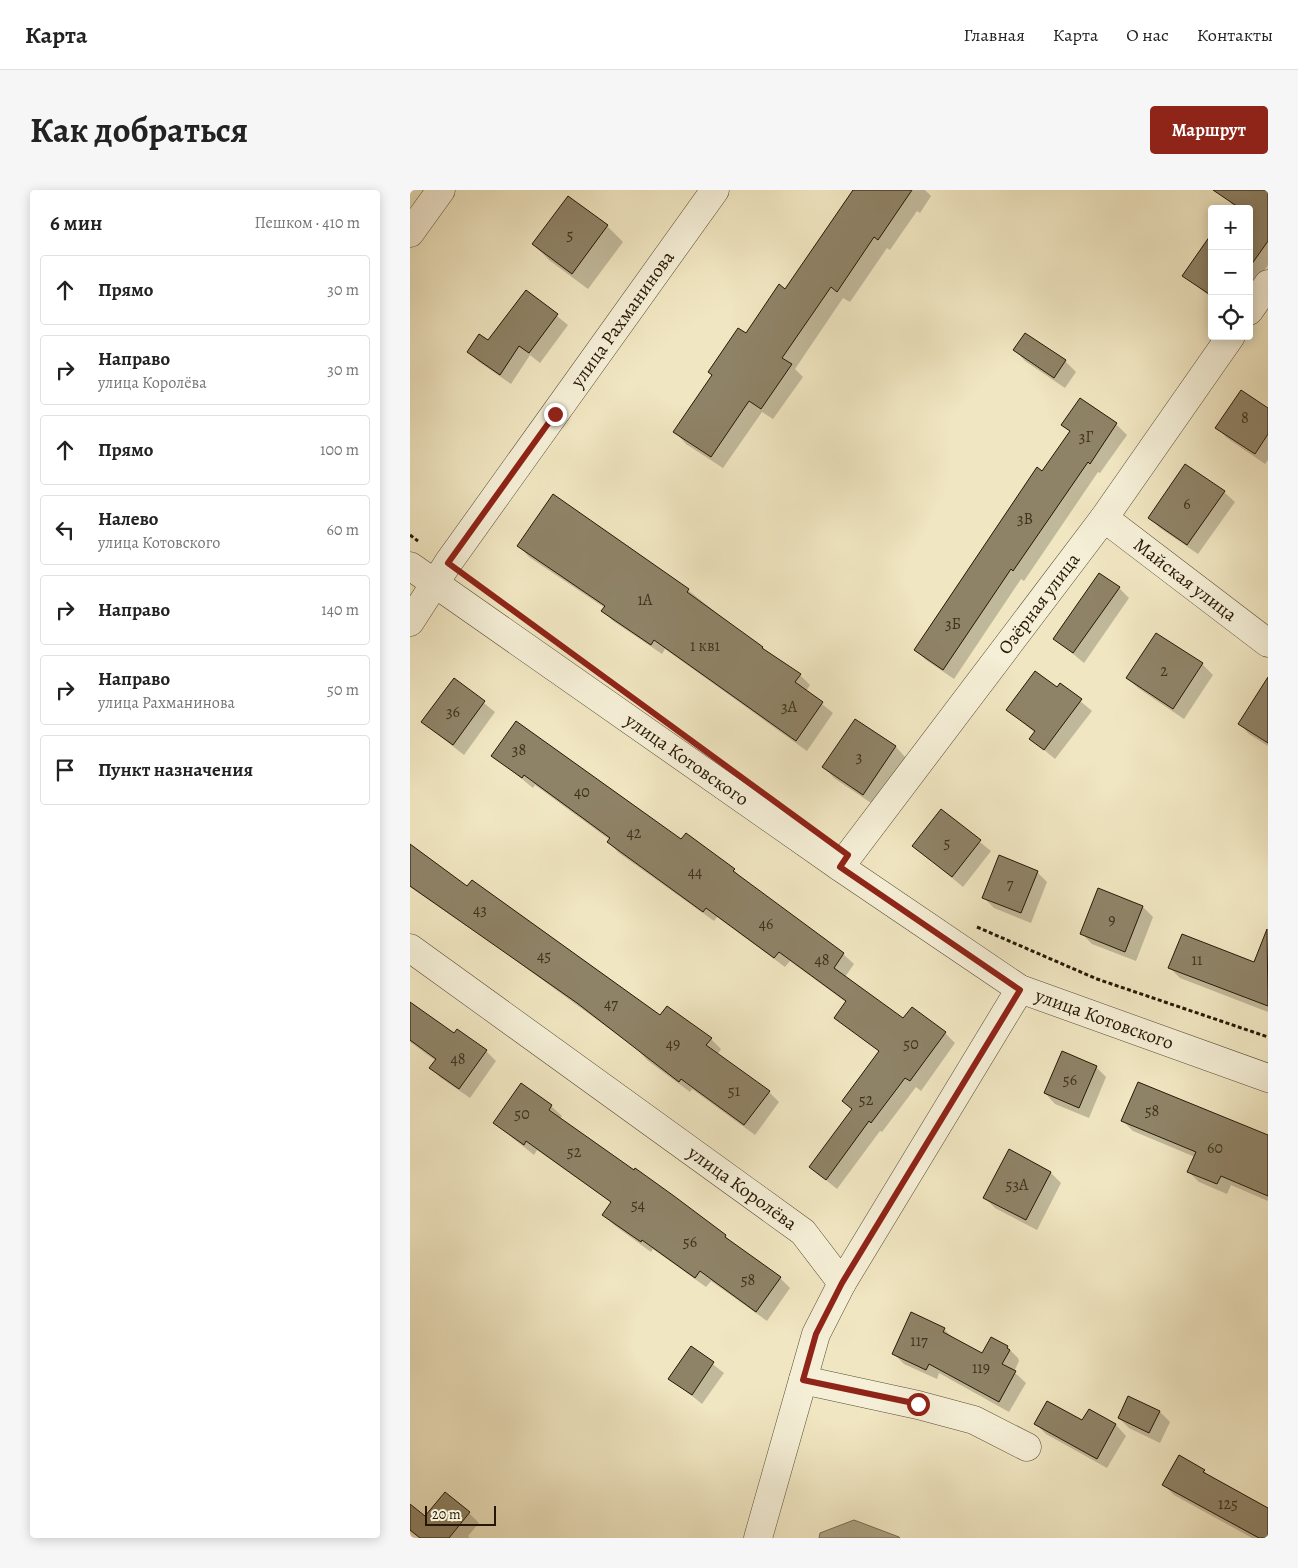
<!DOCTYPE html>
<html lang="ru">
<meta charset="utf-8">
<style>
body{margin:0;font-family:Alegreya,serif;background:#f6f6f6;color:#222}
.controls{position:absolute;right:15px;top:15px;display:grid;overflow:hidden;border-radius:5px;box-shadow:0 2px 12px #0003}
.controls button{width:45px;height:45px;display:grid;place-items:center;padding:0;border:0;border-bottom:1px solid #e0e0e0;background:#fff;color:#222;font:25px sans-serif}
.scale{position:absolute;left:15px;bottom:12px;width:71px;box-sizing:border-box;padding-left:5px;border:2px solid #261705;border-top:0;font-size:14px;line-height:18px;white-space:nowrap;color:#261705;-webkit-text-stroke:4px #f5efd7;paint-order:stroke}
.stop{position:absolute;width:15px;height:15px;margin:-11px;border:4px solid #8f2418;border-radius:50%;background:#fff}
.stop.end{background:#8f2418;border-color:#fff;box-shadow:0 1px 5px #0008}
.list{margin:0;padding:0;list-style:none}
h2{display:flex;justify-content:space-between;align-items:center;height:65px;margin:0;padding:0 20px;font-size:21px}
h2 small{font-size:16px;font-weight:400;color:#767676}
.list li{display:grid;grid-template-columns:32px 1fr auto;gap:15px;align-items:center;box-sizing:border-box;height:70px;margin:0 10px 10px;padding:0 10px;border:1px solid #e0e0e0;border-radius:5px}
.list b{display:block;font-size:19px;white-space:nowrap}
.list p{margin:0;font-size:16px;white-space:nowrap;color:#767676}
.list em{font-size:16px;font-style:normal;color:#767676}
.icon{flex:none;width:28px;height:28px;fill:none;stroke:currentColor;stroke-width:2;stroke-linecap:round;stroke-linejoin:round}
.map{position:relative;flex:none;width:858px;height:1348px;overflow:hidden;border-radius:5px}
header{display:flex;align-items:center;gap:30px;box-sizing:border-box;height:70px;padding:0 25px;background:#fff;border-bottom:1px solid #e0e0e0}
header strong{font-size:24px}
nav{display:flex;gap:28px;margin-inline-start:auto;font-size:18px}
.intro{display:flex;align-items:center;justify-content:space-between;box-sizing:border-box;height:120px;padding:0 30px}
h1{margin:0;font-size:35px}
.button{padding:12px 22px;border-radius:5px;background:#8f2418;color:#fff;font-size:18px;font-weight:700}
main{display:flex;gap:30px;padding:0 30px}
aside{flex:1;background:#fff;border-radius:5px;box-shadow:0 2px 12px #0003}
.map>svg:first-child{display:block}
.water{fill:#aba081;stroke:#76694f}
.shadow{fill:#0003}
.building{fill:#8f8367;stroke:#261705}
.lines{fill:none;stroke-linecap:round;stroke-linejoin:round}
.minor-casing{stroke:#584b34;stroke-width:29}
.path{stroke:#261705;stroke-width:3;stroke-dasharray:4 2.5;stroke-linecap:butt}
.minor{stroke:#f5efd7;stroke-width:28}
.route{stroke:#8f2418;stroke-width:6}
.labels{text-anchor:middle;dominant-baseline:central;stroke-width:5;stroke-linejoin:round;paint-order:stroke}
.number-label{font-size:16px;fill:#40321e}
.street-label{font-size:19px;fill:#261705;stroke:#f5efd7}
</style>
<header>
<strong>Карта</strong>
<nav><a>Главная</a><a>Карта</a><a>О нас</a><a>Контакты</a></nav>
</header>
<div class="intro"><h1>Как добраться</h1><a class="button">Маршрут</a></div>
<main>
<aside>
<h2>6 мин<small>Пешком · 410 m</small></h2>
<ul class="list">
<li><svg class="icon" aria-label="ahead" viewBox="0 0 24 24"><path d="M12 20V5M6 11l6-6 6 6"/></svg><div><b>Прямо</b></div><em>30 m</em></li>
<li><svg class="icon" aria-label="right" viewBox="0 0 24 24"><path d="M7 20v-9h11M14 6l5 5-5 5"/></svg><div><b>Направо</b><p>улица Королёва</p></div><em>30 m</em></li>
<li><svg class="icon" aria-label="ahead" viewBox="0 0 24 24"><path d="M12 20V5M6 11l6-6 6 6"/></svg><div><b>Прямо</b></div><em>100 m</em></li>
<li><svg class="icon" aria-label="left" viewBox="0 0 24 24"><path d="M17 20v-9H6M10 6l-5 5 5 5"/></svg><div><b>Налево</b><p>улица Котовского</p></div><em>60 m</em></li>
<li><svg class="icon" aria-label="right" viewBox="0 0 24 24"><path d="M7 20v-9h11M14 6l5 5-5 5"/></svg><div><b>Направо</b></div><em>140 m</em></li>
<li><svg class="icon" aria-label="right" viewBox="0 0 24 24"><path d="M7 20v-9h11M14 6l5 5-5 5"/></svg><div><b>Направо</b><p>улица Рахманинова</p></div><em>50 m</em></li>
<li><svg class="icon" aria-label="arrive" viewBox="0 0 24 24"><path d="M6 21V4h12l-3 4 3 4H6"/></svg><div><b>Пункт назначения</b></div></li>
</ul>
</aside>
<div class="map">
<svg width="858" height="1348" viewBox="0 0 858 1348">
<rect width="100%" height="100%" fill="#f0e6c1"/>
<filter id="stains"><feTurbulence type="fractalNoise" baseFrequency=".004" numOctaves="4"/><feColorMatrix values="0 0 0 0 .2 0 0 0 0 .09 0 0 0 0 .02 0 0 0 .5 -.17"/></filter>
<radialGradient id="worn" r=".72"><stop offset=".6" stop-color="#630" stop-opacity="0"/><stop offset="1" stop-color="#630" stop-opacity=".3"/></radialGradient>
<!-- water -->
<path class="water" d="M444 1330 489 1347 490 1348H409L410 1343Z"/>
<!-- shadow -->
<g class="shadow">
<path d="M444 0H515L521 6 510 23 507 21 480 60 477 58 440 112 433 108 385 179 393 187 363 229 352 222 313 278 276 254 265 242 336 144 376 100Z"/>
<path d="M819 0H858V75L839 103V19H820L823 15 814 6Z"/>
<path d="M158 8 197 36 213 52 178 99 139 70 123 54Z"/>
<path d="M802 45V108L774 86Z"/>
<path d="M116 101 158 135 130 173 120 165 101 194 69 172 58 161 78 152Z"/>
<path d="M616 145 655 171 666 182 655 198 615 171 605 160Z"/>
<path d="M832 202 858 220V270L855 274 817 248 807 238Z"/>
<path d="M670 210 706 234 717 245 690 283 688 282 614 391 611 389 544 489 516 470 506 460 660 242 653 235Z"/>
<path d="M814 302 825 312 788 364 750 338 740 328Z"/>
<path d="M143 305 278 400 358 464 390 485 400 495 396 501 423 523 397 561 255 459 252 464 203 431 193 421 195 418 119 367 109 356Z"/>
<path d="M709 398 719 408 674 473 645 449Z"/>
<path d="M746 444 792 474 803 485 774 529 728 498 717 488Z"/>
<path d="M44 489 85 522 54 565 12 532Z"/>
<path d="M650 494 682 521 645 569 621 549 625 543 598 520 647 499Z"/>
<path d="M852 498 858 501V556L839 544 829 533Z"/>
<path d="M446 530 486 557 496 568 464 615 424 588 414 577Z"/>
<path d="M83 565 272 650 324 680 334 691 433 764 444 774 435 787 494 830 535 843 545 853 511 901 506 897 472 942 470 941 427 999 400 977 442 920 434 911 470 862 426 828 437 813 380 771 375 777 307 727 304 731 209 663 198 652 200 650 125 595 123 598Z"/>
<path d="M531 621 581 661 553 697 504 656Z"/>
<path d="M0 656 58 698 250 827 301 849 311 859 307 865 359 902 369 912 345 945 282 899 280 902 237 870 227 859 90 759 0 697Z"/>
<path d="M627 682 637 692 621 733 584 718 573 707Z"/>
<path d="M733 717 743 727 726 771 682 754 671 743Z"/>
<path d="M848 765 858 769V822L770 788 760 778 845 774Z"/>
<path d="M0 814 45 845 76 861 86 871 60 908 31 888 21 878 26 871 0 852Z"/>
<path d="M686 877 696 887 679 928 645 914 635 903Z"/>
<path d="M729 893 858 947V1011L821 995 817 1004 789 992 779 982 785 967 723 941 713 931Z"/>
<path d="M141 916 152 926 150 929 315 1046 326 1056 370 1088 380 1098 357 1131 301 1091 296 1097 243 1059 241 1062 204 1035 194 1025 202 1013 127 960 124 965 84 933Z"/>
<path d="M599 961 641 983 651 993 627 1040 585 1018 575 1008Z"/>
<path d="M534 1139 544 1149 573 1164 597 1157 608 1168 609 1171 604 1182 616 1193 599 1222 529 1183 527 1189 494 1174 484 1164Z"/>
<path d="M282 1158 314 1183 292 1214 260 1188Z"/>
<path d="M719 1207 750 1222 760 1232 750 1253 719 1238 709 1228Z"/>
<path d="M679 1220 706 1235 716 1246 697 1278 636 1244 626 1234 673 1232Z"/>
<path d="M794 1281 802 1289 858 1319V1348H842L764 1305 753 1294Z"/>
<path d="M0 1316 16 1328 59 1323 69 1333 58 1346 60 1348H9L0 1341Z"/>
</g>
<!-- building -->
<g class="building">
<path d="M443 0H502L468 50 464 47 427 102 421 97 372 168 382 174 351 219 339 211 301 267 263 242 302 185 298 182 328 138 336 143 369 94 375 99Z"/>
<path d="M803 0H858V51L839 78V19H831Z"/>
<path d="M158 6 198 35 162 84 122 54Z"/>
<path d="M802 43V106L772 86Z"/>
<path d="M116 100 148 124 119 163 109 156 90 185 57 162 69 144 78 150Z"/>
<path d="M615 143 656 170 644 188 603 160Z"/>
<path d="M831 200 858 218V244L845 264 805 238Z"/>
<path d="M670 208 707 233 680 274 678 272 603 381 601 379 533 480 504 460 627 277 632 281 660 241 651 235Z"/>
<path d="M775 274 815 301 777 355 738 328Z"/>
<path d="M143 304 279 399 277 402 353 457 352 458 391 484 385 492 413 512 386 551 244 450 241 455 191 421 195 416 107 356Z"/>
<path d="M689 383 710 397 663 463 643 449Z"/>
<path d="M746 443 793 473 763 519 716 488Z"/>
<path d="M625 481 647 497 650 493 672 509 634 560 619 549 625 541 596 520Z"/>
<path d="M858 487V553L828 534Z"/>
<path d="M44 488 75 511 43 555 11 532Z"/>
<path d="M445 529 486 556 453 605 412 577Z"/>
<path d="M106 531 271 649 276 643 325 679 323 681 434 763 424 778 493 828 502 817 536 842 500 891 495 888 461 933 459 931 416 990 399 977 442 919 432 911 469 861 424 828 436 811 369 762 364 768 296 718 293 722 197 652 200 648 114 585 112 588 81 566Z"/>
<path d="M531 619 571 650 542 687 502 656Z"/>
<path d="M0 654 57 696 62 690 250 825 257 816 302 848 296 855 360 901 334 935 271 889 269 892 167 813 0 696Z"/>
<path d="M589 665 628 681 611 723 572 708Z"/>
<path d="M688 698 733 716 715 762 670 744Z"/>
<path d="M857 739 858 816 758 778 772 744 844 772Z"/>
<path d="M0 812 44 843 47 839 77 860 49 899 19 878 26 869 0 850Z"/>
<path d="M652 861 687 876 669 918 634 903Z"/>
<path d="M728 892 858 945V1006L811 986 807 994 777 982 786 962 711 931Z"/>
<path d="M111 893 142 915 139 920 224 980 225 978 264 1006 316 1045 315 1047 371 1087 346 1122 290 1081 285 1088 232 1050 231 1052 192 1025 201 1012 116 951 114 955 83 933Z"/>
<path d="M599 959 641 982 616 1030 573 1008Z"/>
<path d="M501 1122 535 1138 533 1142 572 1163 581 1147 598 1156 597 1158 600 1160 592 1174 606 1181 589 1212 519 1174 516 1180 482 1164Z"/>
<path d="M281 1156 304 1172 282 1205 258 1189Z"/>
<path d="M718 1206 750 1221 739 1243 708 1228Z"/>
<path d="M637 1211 672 1230 679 1219 706 1234 687 1269 624 1234Z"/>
<path d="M769 1265 795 1280 793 1282 858 1318V1348H849L752 1295Z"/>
<path d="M35 1302 60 1322 39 1348H10L0 1340V1314L15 1326Z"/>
</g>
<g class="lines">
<defs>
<g id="minor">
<path d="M0 43 31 0"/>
<path d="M839 121 858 94"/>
<path id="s1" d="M694 328 858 453"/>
<path id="s2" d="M0 376 430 677 610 799 858 888"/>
<path id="s3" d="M0 432 38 373 305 0"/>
<path id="s4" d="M430 677 694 328 821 146"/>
<path id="s5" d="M0 758 393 1042 432 1093 406 1144 348 1348"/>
<path d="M432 1093 610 799"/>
<path d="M393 1190 508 1215 564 1230 617 1257"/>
</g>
</defs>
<!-- minor casing -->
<use href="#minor" class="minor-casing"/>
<!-- path -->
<g class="path">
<path d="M0 345 8 351"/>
<path d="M567 737 687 789 858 847"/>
</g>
<!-- minor -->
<use href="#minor" class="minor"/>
</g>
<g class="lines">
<!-- route -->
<path class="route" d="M145 224 38 373 438 665 430 677 610 800 432 1093 406 1144 393 1190 508 1214"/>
</g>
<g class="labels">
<!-- number labels -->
<g class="number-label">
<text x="160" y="45">5</text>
<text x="835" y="228">8</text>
<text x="676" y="247">3Г</text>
<text x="777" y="314">6</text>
<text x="615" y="329">3В</text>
<text x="235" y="410">1А</text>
<text x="543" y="434">3Б</text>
<text x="295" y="456">1 кв1</text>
<text x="754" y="481">2</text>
<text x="379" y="517">3А</text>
<text x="43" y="522">36</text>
<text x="109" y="560">38</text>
<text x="449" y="567">3</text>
<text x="172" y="602">40</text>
<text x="224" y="643">42</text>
<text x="537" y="653">5</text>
<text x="285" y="682">44</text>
<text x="600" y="694">7</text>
<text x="70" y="720">43</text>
<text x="702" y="730">9</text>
<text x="356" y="734">46</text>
<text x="134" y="766">45</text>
<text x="412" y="770">48</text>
<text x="787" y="770">11</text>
<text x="201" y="814">47</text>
<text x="263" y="854">49</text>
<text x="501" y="854">50</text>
<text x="48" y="869">48</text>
<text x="660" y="890">56</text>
<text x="324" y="901">51</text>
<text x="456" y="910">52</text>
<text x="742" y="921">58</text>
<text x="112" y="924">50</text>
<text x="805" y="958">60</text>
<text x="164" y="962">52</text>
<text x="607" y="995">53А</text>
<text x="228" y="1015">54</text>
<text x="280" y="1052">56</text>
<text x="338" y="1090">58</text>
<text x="509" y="1151">117</text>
<text x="571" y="1178">119</text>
<text x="818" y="1314">125</text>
</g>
<!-- street labels -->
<g class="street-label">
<text stroke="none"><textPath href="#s3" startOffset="370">улица Рахманинова</textPath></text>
<text stroke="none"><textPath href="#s1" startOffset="102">Майская улица</textPath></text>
<text stroke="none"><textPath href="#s4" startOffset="330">Озёрная улица</textPath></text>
<text stroke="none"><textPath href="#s2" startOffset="338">улица Котовского</textPath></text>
<text stroke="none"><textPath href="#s2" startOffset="832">улица Котовского</textPath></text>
<text stroke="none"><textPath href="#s5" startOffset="410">улица Королёва</textPath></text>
</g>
</g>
<rect width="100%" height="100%" filter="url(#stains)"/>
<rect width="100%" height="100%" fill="url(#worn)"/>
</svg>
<div class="controls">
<button>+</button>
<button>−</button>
<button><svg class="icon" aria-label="locate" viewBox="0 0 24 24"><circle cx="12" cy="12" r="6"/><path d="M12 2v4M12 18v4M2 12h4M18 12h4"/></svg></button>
</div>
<div class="scale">20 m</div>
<div class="stop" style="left:508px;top:1214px"></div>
<div class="stop end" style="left:145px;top:224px"></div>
</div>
</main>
